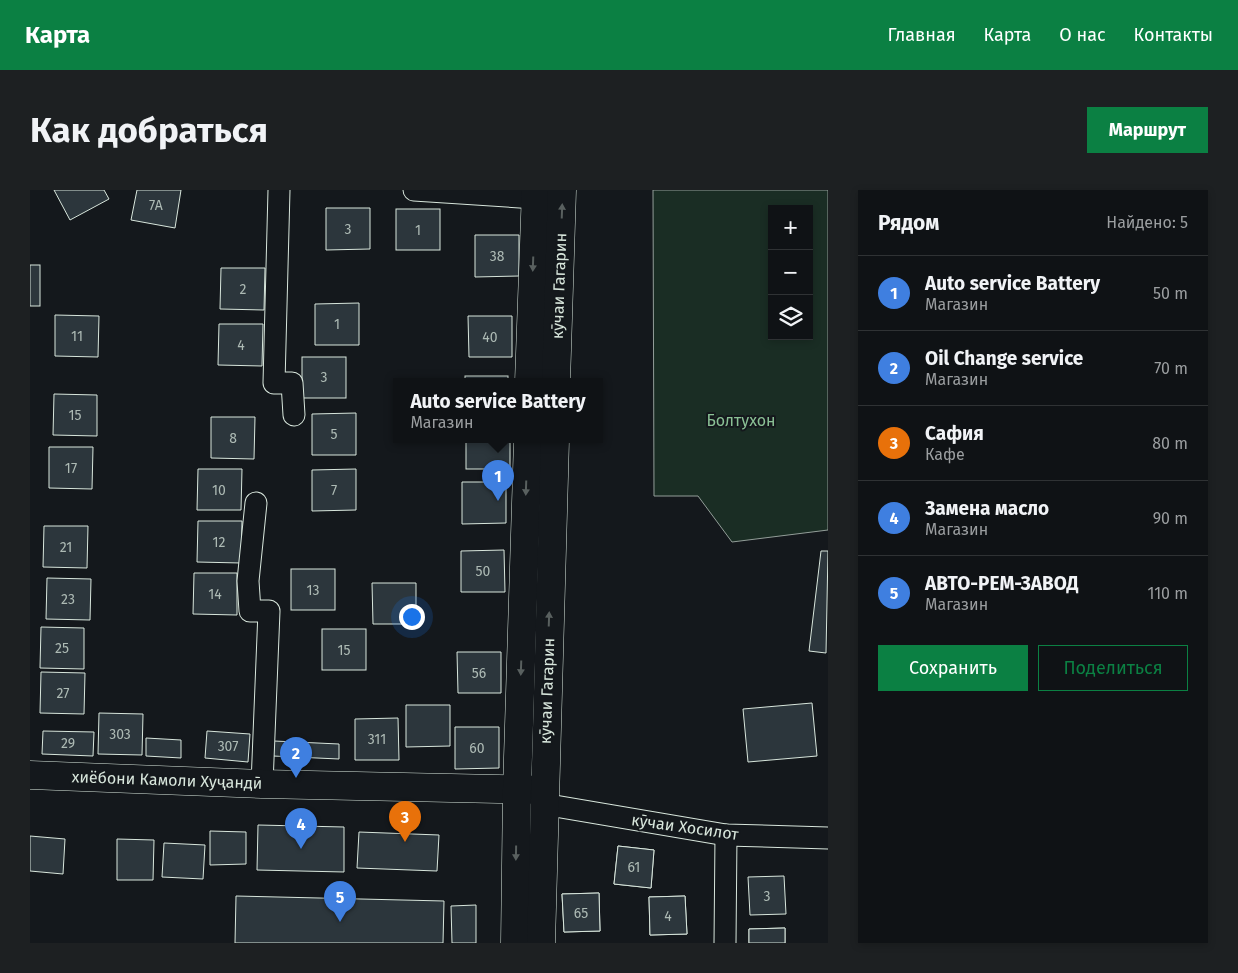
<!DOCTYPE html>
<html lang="ru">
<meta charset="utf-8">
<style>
body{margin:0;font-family:"Fira Sans",sans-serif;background:#1d2022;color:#f1f3f6}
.controls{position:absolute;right:15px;top:15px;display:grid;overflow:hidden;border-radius:0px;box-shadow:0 2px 8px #0003}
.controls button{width:45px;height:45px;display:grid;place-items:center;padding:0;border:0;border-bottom:1px solid #2f3234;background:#0f1215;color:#f1f3f6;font:25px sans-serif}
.you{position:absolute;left:381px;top:426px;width:18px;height:18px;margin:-12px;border:4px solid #fff;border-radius:50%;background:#1a73e8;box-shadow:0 0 0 8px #1a73e833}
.badge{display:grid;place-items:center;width:32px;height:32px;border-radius:50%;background:#0b8043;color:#fff;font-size:16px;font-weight:700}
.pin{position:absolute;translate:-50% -41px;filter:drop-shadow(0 1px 2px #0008)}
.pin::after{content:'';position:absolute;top:26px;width:18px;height:15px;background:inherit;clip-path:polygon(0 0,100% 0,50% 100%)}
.popup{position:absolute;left:363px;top:188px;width:210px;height:65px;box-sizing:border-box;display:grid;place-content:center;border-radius:0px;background:#0f1215;filter:drop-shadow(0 1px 4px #0005);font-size:16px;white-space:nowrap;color:#9b9ea0}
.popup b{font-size:19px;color:#f1f3f6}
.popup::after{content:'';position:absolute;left:50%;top:100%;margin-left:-10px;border:10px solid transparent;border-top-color:#0f1215}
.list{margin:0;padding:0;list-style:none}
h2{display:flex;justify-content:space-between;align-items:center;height:65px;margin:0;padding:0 20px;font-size:21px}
h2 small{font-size:16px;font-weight:400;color:#9b9ea0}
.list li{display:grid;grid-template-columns:32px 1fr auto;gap:15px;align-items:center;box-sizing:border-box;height:75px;padding:0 20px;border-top:1px solid #2f3234}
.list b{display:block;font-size:19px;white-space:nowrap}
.list p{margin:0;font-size:16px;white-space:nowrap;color:#9b9ea0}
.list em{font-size:16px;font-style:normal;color:#9b9ea0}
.actions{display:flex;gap:10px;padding:15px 20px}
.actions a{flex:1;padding:11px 0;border:1px solid #0b8043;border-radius:0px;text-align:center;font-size:18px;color:#0b8043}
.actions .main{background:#0b8043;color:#fff}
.icon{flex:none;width:28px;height:28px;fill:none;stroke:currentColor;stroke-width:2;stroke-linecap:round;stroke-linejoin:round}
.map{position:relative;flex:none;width:798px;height:753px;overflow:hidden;border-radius:0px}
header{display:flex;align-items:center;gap:30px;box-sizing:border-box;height:70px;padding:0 25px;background:#0b8043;color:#fff}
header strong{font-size:24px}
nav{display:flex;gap:28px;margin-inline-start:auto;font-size:18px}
.intro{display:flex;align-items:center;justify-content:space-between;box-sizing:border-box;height:120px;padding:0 30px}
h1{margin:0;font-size:35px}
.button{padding:12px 22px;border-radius:0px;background:#0b8043;color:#fff;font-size:18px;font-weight:700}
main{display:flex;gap:30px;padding:0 30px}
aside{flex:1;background:#0f1215;border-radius:0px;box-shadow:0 2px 8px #0003}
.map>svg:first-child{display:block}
.green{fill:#1a2d24;stroke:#939e99;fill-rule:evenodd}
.building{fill:#2c363c;stroke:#d8e6dc}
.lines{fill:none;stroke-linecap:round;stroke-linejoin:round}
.minor-casing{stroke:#d8e6dc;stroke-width:23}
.major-casing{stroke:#d8e6dc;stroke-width:29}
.highway-casing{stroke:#d8e6dc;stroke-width:29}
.minor{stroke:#14181c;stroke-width:21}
.major{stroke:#14181c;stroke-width:28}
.highway{stroke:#14181c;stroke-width:28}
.oneway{fill:#59605f}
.labels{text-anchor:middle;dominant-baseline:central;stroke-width:4;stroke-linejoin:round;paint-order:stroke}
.number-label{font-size:14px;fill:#adbab4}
.street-label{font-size:16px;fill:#d8e6dc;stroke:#14181c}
.park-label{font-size:16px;fill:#8ac095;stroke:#14181c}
</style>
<header>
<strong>Карта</strong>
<nav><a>Главная</a><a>Карта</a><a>О нас</a><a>Контакты</a></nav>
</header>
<div class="intro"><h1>Как добраться</h1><a class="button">Маршрут</a></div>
<main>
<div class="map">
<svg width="798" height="753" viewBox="0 0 798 753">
<rect width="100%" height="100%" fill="#14181c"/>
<!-- green -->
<path class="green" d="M623 0H798V340L702 352 668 306H624ZM742 19H779V146H742Z"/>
<!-- building -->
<g class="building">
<path d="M24 0H74L79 9 40 30Z"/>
<path d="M107 0H151L145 38 101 30Z"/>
<path d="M296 18H340V59L296 60Z"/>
<rect x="366" y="19" width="44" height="41"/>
<path d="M445 45H489V86L445 87Z"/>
<rect x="0" y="75" width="10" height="41"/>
<path d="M191 78H235L234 120 190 119Z"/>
<path d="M329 113V155H285V114Z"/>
<path d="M25 125 69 126 68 167 25 166Z"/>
<path d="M438 126H482V167H439Z"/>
<path d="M189 134H233L232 176 188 175Z"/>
<rect x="272" y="167" width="44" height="41"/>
<rect x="435" y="186" width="43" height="6"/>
<path d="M24 204 67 205V246L23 245Z"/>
<path d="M326 223V265H282V224Z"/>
<path d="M181 227H225L224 269 181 268Z"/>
<rect x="436" y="250" width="44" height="29"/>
<path d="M19 257H63L62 299 19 298Z"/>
<path d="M168 279H212L211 320H167Z"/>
<path d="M326 279V320L282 321V280Z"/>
<path d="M432 292H476V333L432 334Z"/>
<path d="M168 331H212L211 373 167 372Z"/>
<path d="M14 336H58L57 378 13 377Z"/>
<path d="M474 360 475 402H431V361Z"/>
<path d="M791 361H798L796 463 779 461Z"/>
<rect x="261" y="379" width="44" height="41"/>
<path d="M164 383H207V425L163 424Z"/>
<path d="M17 388 61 389 60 430 16 429Z"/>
<path d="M342 393H386V434H343Z"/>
<path d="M11 437 54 438V479L10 478Z"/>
<rect x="292" y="439" width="44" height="41"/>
<path d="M427 462H471V503H428Z"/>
<path d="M11 482 55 483 54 524 10 523Z"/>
<path d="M782 513 787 566 718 572 713 519Z"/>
<path d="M376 515H420V556L376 557Z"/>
<path d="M69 523 113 524 112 565 68 564Z"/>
<path d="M368 528 369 570H325V529Z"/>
<path d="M425 537H469V578L425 579Z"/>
<path d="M13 541 64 542 63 566 12 564Z"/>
<path d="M177 541 220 544 218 572 175 568Z"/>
<path d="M116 548 151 550V568L116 566Z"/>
<path d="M244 551 309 554V569L243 566Z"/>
<path d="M228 635 314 637V682L227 680Z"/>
<path d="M180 641 216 642V674L180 675Z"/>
<path d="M329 642 409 645 407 681 327 678Z"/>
<path d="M0 646 35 649 33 684 0 681Z"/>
<path d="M87 649 124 650 123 690H87Z"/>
<path d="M134 653 175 655 173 689 132 687Z"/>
<path d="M588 656 624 660 621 698 584 694Z"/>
<path d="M588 656 624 660 621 698 584 694Z"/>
<path d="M754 686 756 724 720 725 718 687Z"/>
<path d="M569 703 570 741 534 742 532 704Z"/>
<path d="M569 703 570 741 534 742 532 704Z"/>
<path d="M206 706 414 711 413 753H205Z"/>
<path d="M655 706 657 744 620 745 619 707Z"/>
<path d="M655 706 657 744 620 745 619 707Z"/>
<path d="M446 715V753H422L421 716Z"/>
<path d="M755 738V753H719V739Z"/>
<path d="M755 738V753H719V739Z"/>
</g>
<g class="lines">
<defs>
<g id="minor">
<path d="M249 0 244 193H262L264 225"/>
<path d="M384 0 505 8"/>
<path d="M226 313 218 391 220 421H239L232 594"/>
<path d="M513 614 696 645 798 648"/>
<path d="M695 753 696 645"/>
</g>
<path id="major" d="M0 585 232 594 514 600"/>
<g id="highway">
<path d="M499 192 506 0"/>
<path d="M526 192 532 0"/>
<path d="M485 753 487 599 498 250"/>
<path d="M511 753 525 250"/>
</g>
</defs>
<!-- minor casing -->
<use href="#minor" class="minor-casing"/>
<!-- major casing -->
<use href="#major" class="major-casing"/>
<!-- highway casing -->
<use href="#highway" class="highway-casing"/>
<!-- minor -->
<use href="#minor" class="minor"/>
<!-- major -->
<use href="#major" class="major"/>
<!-- highway -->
<use href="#highway" class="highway"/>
</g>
<!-- one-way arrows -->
<defs><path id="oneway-solid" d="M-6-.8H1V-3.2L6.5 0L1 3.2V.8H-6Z" transform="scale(1.25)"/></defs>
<g class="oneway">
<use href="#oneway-solid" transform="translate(532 21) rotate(-88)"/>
<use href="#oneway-solid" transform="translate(503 74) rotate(92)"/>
<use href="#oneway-solid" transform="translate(496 298) rotate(92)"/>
<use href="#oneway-solid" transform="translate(519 429) rotate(-88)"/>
<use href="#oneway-solid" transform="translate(491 478) rotate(92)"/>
<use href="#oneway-solid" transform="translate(486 663) rotate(91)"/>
</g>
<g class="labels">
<!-- number labels -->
<g class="number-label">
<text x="126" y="15">7А</text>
<text x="318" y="39">3</text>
<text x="388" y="40">1</text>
<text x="467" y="66">38</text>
<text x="213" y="99">2</text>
<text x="307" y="134">1</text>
<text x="47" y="146">11</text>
<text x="460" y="147">40</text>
<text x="211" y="155">4</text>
<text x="294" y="187">3</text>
<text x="45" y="225">15</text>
<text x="304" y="244">5</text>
<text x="203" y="248">8</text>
<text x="41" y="278">17</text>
<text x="189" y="300">10</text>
<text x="304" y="300">7</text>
<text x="189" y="352">12</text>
<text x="36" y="357">21</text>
<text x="453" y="381">50</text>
<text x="283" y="400">13</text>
<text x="185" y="404">14</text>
<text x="38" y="409">23</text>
<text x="32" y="458">25</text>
<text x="314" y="460">15</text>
<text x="449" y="483">56</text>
<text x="33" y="503">27</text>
<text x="90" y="544">303</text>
<text x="347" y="549">311</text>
<text x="38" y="553">29</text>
<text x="198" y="556">307</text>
<text x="447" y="558">60</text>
<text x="604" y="677">61</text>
<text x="737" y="706">3</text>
<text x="551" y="723">65</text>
<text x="638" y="726">4</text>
</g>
<!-- street labels -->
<g class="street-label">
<text transform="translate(529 96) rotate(-88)">кӯчаи Гагарин</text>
<text transform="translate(517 501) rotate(-88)">кӯчаи Гагарин</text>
<text transform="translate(137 590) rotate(2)">хиёбони Камоли Хуҷандӣ</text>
<text transform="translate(655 637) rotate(8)">кӯчаи Хосилот</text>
</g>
<!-- park labels -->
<g class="park-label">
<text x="711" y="230">Болтухон</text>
</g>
</g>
</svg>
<div class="controls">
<button>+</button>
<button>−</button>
<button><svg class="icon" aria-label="layers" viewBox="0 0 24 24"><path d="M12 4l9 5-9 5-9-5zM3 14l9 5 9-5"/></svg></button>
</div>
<div class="you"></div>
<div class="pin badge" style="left:468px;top:311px;background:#3f7fe0">1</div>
<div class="popup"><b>Auto service Battery</b>Магазин</div>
<div class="pin badge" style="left:266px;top:588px;background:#3f7fe0">2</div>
<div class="pin badge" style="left:375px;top:652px;background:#e8710a">3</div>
<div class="pin badge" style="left:271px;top:659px;background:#3f7fe0">4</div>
<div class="pin badge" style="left:310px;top:732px;background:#3f7fe0">5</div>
</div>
<aside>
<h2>Рядом<small>Найдено: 5</small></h2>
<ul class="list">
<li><span class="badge" style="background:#3f7fe0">1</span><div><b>Auto service Battery</b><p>Магазин</p></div><em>50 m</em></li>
<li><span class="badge" style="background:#3f7fe0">2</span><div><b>Oil Change service</b><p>Магазин</p></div><em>70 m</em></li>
<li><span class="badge" style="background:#e8710a">3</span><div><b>Сафия</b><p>Кафе</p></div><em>80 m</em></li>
<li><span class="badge" style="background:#3f7fe0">4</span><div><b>Замена масло</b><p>Магазин</p></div><em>90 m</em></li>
<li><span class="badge" style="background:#3f7fe0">5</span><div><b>АВТО-РЕМ-ЗАВОД</b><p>Магазин</p></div><em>110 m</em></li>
</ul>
<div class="actions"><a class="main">Сохранить</a><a>Поделиться</a></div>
</aside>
</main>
